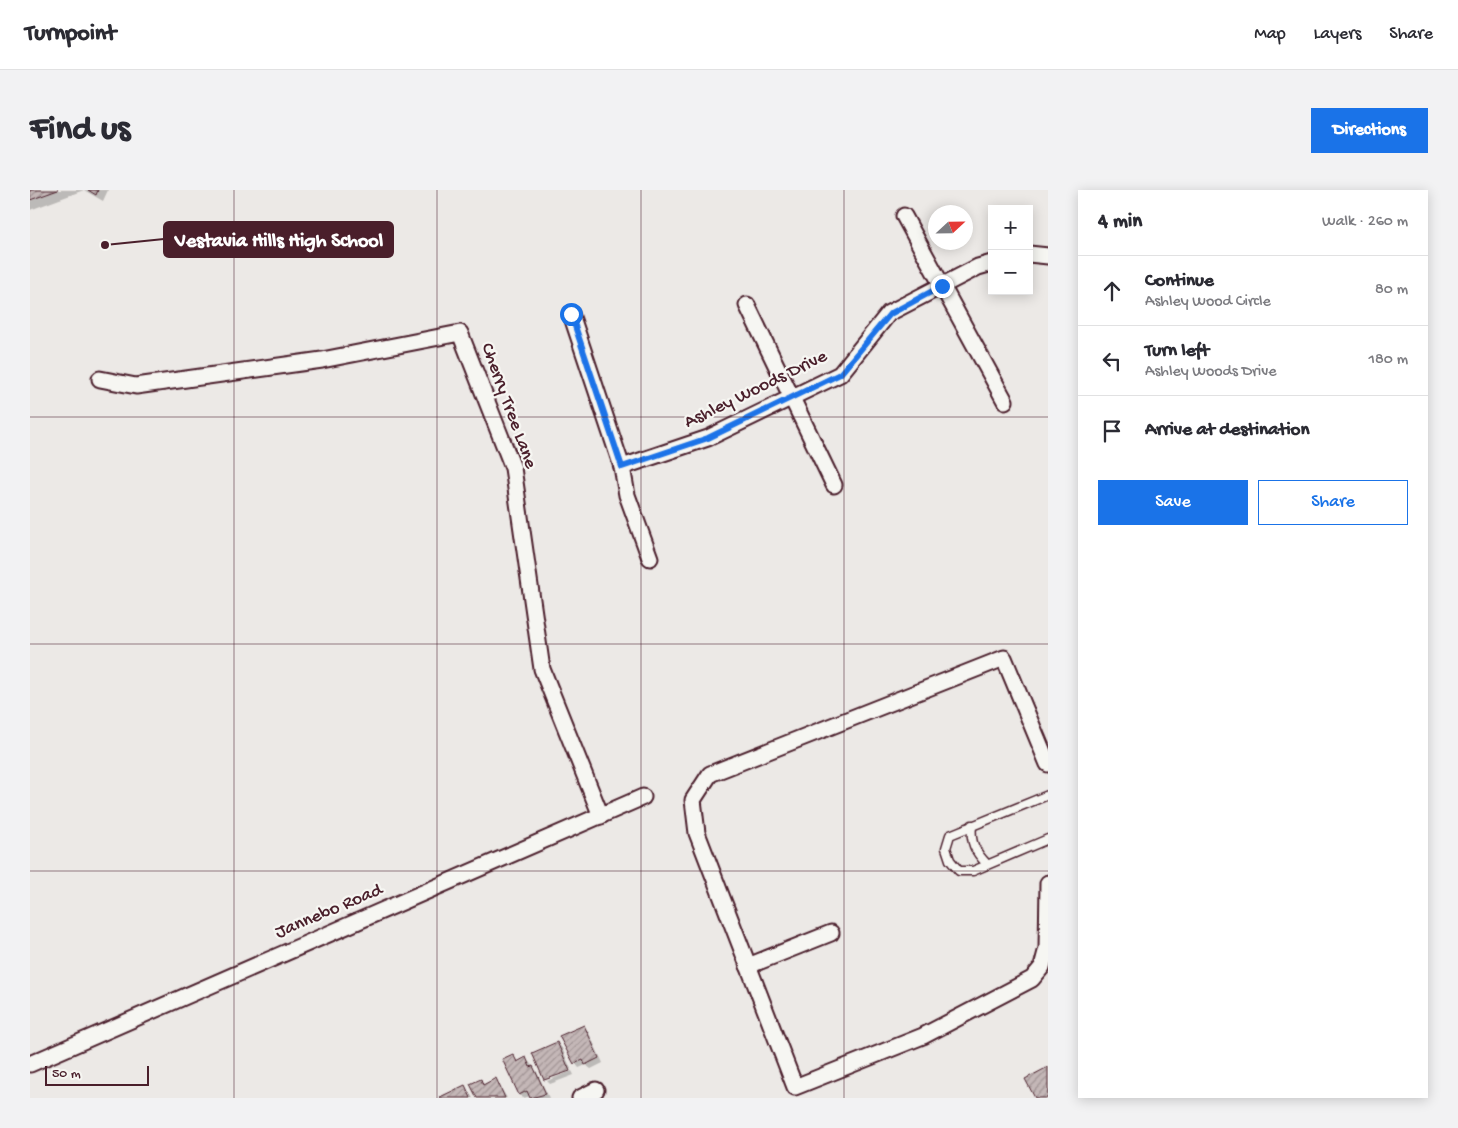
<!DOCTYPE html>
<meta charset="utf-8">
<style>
body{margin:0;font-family:"Gochi Hand",sans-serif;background:#f2f2f3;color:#2b2b33}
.controls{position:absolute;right:15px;top:15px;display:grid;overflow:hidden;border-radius:0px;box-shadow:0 2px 12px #0003}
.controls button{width:45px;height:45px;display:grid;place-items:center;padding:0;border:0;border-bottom:1px solid #e1e1e2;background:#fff;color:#2b2b33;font:25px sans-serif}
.compass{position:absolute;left:898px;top:15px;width:45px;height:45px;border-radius:50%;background:#fff;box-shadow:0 2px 12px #0003;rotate:68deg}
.scale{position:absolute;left:15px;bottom:12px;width:104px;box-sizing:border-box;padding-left:5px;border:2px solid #4a1f2b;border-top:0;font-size:14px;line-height:18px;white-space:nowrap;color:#4a1f2b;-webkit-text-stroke:4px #f6f6f2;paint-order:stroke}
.stop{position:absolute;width:15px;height:15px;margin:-11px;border:4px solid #1a73e8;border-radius:50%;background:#fff}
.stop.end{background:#1a73e8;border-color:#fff;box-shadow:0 1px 5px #0008}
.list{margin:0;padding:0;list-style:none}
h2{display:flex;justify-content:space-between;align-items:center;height:65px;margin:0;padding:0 20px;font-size:21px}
h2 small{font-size:16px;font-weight:400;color:#7c7c81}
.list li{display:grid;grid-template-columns:32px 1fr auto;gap:15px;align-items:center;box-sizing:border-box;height:70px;padding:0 20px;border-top:1px solid #e1e1e2}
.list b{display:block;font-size:19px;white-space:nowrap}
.list p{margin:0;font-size:16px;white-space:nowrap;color:#7c7c81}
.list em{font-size:16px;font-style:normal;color:#7c7c81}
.actions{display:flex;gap:10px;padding:15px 20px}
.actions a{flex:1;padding:11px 0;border:1px solid #1a73e8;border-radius:0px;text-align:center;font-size:18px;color:#1a73e8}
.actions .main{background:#1a73e8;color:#fff}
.icon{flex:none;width:28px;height:28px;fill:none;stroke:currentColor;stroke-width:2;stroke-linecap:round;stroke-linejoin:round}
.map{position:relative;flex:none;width:1018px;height:908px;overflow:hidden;border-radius:0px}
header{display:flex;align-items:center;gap:30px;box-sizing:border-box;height:70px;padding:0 25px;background:#fff;border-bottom:1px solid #e1e1e2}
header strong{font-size:24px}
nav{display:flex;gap:28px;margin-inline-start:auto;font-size:18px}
.intro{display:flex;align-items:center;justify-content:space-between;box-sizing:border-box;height:120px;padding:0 30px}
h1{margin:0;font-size:35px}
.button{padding:12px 22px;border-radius:0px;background:#1a73e8;color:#fff;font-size:18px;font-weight:700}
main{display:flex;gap:30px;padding:0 30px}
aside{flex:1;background:#fff;border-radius:0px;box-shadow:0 2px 12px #0003}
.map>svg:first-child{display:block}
.shadow{fill:#0003}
.building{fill:url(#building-hatch);stroke:#4a1f2b}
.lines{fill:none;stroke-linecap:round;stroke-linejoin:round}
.service-casing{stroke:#4a1f2b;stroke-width:11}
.minor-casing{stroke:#4a1f2b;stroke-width:19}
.service{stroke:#f6f6f2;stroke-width:8}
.minor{stroke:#f6f6f2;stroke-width:15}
.route{stroke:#1a73e8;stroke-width:6}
.grid{fill:none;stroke:#4a1f2b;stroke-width:1;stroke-opacity:0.55}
.labels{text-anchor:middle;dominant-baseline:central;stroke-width:4.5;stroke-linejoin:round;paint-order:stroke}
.street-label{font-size:19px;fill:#4a1f2b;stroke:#f6f6f2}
.leader{fill:none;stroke:#4a1f2b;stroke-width:2}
.callout-dot{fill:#4a1f2b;stroke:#f6f6f2;stroke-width:2}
.callout{fill:#4a1f2b;stroke:#4a1f2b;stroke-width:2}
.callout-label{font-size:20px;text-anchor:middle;font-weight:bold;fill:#fff}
</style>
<header>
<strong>Turnpoint</strong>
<nav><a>Map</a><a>Layers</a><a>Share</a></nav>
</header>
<div class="intro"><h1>Find us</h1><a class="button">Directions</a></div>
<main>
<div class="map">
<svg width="1018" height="908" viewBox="0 0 1018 908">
<defs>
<pattern id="building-hatch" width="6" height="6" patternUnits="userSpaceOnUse" patternTransform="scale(1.25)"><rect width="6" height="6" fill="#c4b7b7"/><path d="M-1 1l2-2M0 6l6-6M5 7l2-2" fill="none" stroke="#a19495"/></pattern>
</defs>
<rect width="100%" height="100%" fill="#ece9e6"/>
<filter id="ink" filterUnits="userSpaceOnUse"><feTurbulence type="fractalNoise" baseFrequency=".02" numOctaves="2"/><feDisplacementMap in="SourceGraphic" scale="10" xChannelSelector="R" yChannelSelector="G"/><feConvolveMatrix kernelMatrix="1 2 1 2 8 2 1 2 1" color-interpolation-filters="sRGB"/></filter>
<g filter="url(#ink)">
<!-- shadow -->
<g class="shadow">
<path d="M0 0H78L73 11 54 0 0 20Z"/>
<path d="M553 836 558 841 573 873 561 879 556 875 549 878 545 873Z"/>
<path d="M527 853 532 858 541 879 516 890 504 863Z"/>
<path d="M483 866 488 872 496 869 500 873 507 882 519 908H502L501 906 493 908 490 905Z"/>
<path d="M542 881 544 885 520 894 517 891Z"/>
<path d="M450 890 455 895 466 890 477 908H448Z"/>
<path d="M435 897 443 908H412Z"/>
</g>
<!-- building -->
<g class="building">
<path d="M0 0H28L0 10Z"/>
<path d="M58 0H68L66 5Z"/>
<path d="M554 835 569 868 555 875 553 870 544 874 529 846Z"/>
<path d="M527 852 540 881 514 890 502 863Z"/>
<path d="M483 864 487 872 496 867 500 877 503 876 516 904 500 908 497 901 489 905 472 869Z"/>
<path d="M1018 877V908H1005L995 889Z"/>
<path d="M466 888 475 908H447L440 894 451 889 453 895Z"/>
<path d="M435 895 441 908H411L410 907Z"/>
</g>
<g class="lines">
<defs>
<g id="service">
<path d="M1018 605 920 645 916 658 920 670 929 681H943L1018 649"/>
<path d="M942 635C940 652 945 662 957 674"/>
</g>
<g id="minor">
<path d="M874 26 975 211"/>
<path d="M999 64 1018 66"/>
<path d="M717 115 804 295"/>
<path d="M541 124 592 277 597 305 620 368"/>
<path d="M70 189 106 196 292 170 430 143 483 278 512 479 571 626"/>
<path d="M592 277 678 248 810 184 859 123 948 77 962 73"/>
<path d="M1018 574 974 468 680 584 663 610 667 643 765 897 893 846 1002 789 1012 777 1017 758 1018 693"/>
<path d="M718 776 801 743"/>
<path d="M0 874 613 607"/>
<path d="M550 908 566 900"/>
</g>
</defs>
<!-- service casing -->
<use href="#service" class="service-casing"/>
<!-- minor casing -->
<use href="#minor" class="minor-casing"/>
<!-- service -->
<use href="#service" class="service"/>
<!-- minor -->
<use href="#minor" class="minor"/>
</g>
</g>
<g class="lines" filter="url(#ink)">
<!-- route -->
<path class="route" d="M541 124 592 277 678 248 810 184 860 124 912 96"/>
</g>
<!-- grid -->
<path class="grid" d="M204 0V908M407 0V908M611 0V908M814 0V908M0 227H1018M0 454H1018M0 681H1018"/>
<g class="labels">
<!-- street labels -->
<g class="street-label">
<text transform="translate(726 200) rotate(-26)">Ashley Woods Drive</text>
<text transform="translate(478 216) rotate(70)">Cherry Tree Lane</text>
<text transform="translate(299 722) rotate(-23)">Jannebo Road</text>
</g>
</g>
<!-- callouts -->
<path class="leader" d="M75 55L134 49"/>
<circle class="callout-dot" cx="75" cy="55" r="5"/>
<rect class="callout" x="134" y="32" width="229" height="35" rx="5"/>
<g class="callout-label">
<text x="249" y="56">Vestavia Hills High School</text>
</g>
</svg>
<div class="controls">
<button>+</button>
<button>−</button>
</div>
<svg class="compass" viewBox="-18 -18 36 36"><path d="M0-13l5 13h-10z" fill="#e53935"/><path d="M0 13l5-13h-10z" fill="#7c7c81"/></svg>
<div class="scale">50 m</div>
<div class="stop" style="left:541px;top:124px"></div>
<div class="stop end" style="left:912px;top:96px"></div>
</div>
<aside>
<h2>4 min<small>Walk · 260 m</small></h2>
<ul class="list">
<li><svg class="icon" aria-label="ahead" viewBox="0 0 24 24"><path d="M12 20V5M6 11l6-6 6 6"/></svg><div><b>Continue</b><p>Ashley Wood Circle</p></div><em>80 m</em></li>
<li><svg class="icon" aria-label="left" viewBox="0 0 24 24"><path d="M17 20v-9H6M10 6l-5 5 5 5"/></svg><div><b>Turn left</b><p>Ashley Woods Drive</p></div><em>180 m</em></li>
<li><svg class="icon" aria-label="arrive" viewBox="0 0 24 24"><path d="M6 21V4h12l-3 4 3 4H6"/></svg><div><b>Arrive at destination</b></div></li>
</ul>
<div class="actions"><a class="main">Save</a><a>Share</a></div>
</aside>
</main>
